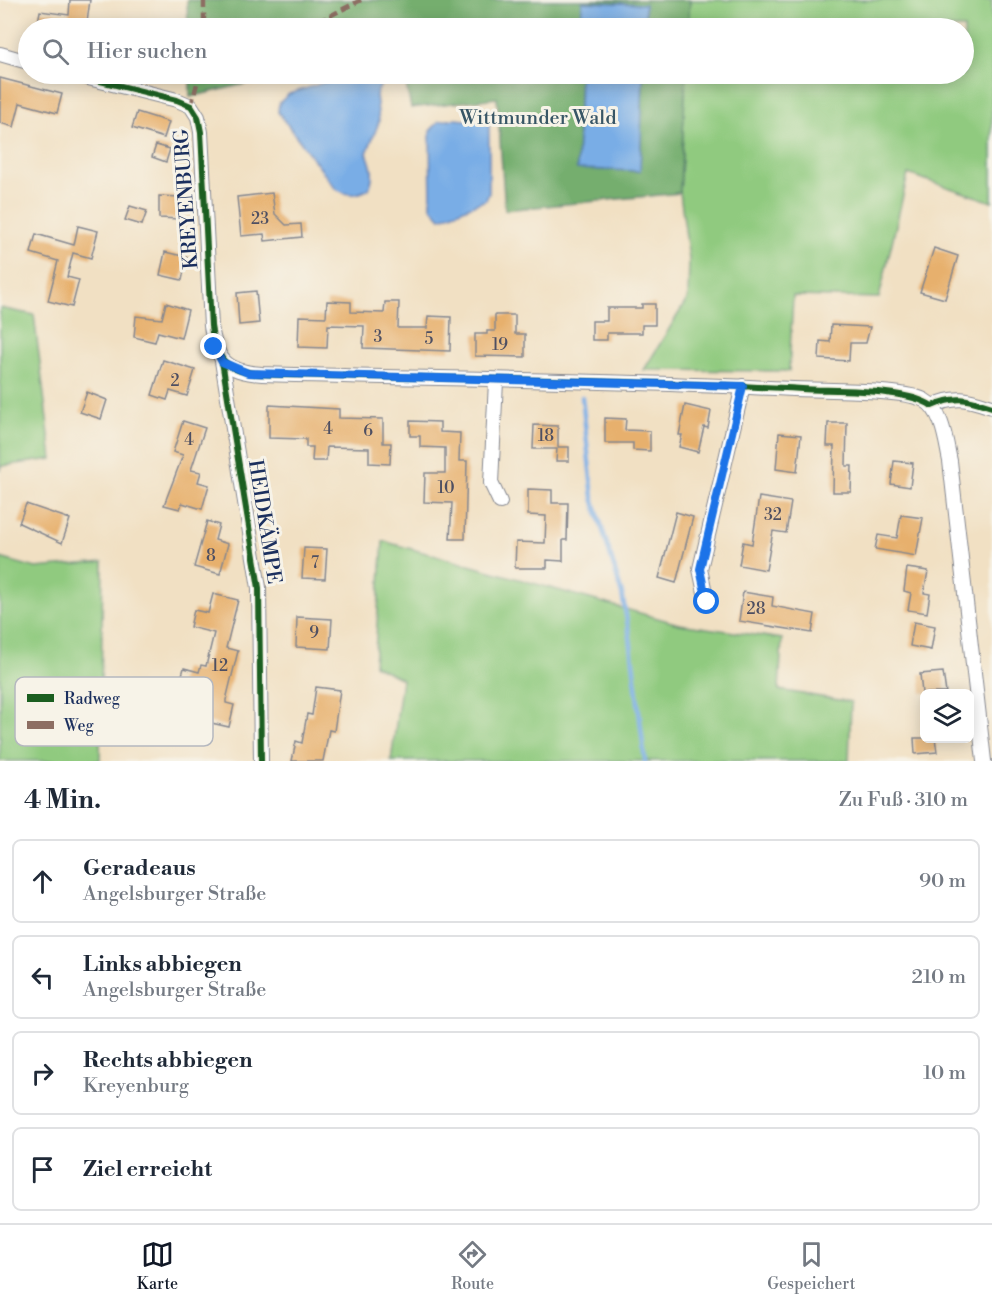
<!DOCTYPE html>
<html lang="de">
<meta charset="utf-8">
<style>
body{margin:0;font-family:"Libre Bodoni",serif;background:#f6f6f7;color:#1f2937}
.controls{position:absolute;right:18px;bottom:18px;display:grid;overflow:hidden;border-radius:9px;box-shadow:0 3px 15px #0003}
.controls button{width:54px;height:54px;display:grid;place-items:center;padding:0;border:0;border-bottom:2px solid #e0e1e3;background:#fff;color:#1f2937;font:30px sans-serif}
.stop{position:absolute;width:18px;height:18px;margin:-14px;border:4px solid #1a73e8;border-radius:50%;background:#fff}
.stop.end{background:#1a73e8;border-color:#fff;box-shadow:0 2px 6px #0008}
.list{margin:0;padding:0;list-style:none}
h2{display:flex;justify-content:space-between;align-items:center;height:78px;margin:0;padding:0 24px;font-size:26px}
h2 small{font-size:20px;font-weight:400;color:#747a83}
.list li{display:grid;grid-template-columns:39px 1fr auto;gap:18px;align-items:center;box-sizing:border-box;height:84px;margin:0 12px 12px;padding:0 12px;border:2px solid #e0e1e3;border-radius:9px}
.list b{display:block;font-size:22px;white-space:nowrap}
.list p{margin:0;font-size:20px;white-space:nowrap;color:#747a83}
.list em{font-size:20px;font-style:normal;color:#747a83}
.icon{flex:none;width:33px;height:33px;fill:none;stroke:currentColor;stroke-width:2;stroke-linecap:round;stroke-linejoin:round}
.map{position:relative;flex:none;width:992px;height:761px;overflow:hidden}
.search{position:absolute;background:#fff;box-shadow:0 3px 15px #0003;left:18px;right:18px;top:18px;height:66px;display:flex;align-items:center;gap:15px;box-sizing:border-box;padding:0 21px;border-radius:33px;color:#747a83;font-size:22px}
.sheet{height:462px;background:#fff}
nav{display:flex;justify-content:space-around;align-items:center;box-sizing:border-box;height:84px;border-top:2px solid #e0e1e3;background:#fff;font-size:16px;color:#747a83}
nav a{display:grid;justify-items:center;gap:3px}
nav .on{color:#111827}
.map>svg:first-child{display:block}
.green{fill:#90ca7f;stroke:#567c6e;stroke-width:1.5}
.forest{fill:#74ae6e;stroke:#486e66;stroke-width:1.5}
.water{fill:#79ade6;stroke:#4a6ea2;stroke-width:1.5}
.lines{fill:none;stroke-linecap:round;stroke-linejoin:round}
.stream{stroke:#79ade6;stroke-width:4.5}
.building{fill:#e7b06d}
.minor-casing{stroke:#868890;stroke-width:16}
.minor{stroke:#fff;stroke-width:14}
.quiet{stroke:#8d6e63;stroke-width:4.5;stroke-dasharray:9 4.5;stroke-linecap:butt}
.cycleway-casing{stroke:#f7f3e8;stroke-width:10}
.cycleway{stroke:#1b5e20;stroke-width:6}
.route{stroke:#1a73e8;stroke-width:8}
.labels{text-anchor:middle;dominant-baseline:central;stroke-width:6;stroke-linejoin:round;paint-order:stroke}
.number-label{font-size:16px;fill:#4e4f62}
.park-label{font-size:20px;fill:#385666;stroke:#f7f3e8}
.street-label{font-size:20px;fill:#1b2f5e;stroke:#f7f3e8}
.key{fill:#f7f3e8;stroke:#b5b8bf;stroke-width:1.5}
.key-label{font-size:16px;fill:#1b2f5e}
</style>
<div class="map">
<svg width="992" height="761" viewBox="0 0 992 761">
<rect width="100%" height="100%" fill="#f7f3e8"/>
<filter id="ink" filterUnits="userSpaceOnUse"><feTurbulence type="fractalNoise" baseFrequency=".0167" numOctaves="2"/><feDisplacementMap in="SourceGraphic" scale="12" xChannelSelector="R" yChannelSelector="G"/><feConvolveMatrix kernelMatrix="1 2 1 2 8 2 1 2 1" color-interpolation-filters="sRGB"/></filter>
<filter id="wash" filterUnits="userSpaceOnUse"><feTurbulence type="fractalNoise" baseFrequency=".008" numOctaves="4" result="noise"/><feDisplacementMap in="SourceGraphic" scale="24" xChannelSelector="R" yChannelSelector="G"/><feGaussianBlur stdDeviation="1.35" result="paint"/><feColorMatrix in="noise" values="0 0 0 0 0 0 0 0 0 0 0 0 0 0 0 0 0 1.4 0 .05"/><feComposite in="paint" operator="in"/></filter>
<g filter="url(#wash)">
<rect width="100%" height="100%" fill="#f1e0c3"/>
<!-- green -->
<g class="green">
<path d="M690 0H992V202L908 174 879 298 793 296 789 371 644 370 688 298 689 259 680 193 686 74H964V28H688Z"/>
<path d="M0 308 34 315 52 459 2 466 0 471Z"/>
<path d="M383 541 679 624 782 639 779 690 851 702 849 761H391L402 679 374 665Z"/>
<path d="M0 558 36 568 103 562 100 761H0Z"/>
</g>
<!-- forest -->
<g class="forest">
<path d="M187 0H690L688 28H645V4L583 2 581 28H188Z"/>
<path d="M190 74H287L190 97Z"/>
<path d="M404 74H580L577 169 640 171 643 74H686L680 193 505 210 497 98 411 108Z"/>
</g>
<!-- water -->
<g class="water">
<path d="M582 2 645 4V28H581Z"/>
<path d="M351 74H382L383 80 376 95 379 122 367 153C372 167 375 174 369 189 356 196 346 196 335 188L278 112 279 103 289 94Z"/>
<path d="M580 74H643L640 171 577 169Z"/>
<path d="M455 119 489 122V193L486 200 441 218 431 207 430 131 439 121Z"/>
</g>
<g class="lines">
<!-- stream -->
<path class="stream" d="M582 397 593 498 622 594 630 637 645 761"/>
</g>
<g id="blocks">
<!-- building -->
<g class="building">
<path d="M70 0H90L87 22 76 21 75 28H37L40 11 69 15Z"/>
<path d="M0 78 62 94 57 113 20 103 14 127 0 123Z"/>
<path d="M137 112 169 122 164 138 132 128Z"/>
<path d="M156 145 170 149 166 162 152 157Z"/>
<path d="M272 193 275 214 286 225 301 224 302 237 265 241 264 234 241 236 237 197Z"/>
<path d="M159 196 181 197 180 219 159 218Z"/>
<path d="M130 206 147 211 142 225 125 220Z"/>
<path d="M78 226 98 231 91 258 73 253 67 277 79 280 72 307 48 301 58 261 31 253 36 234 74 245Z"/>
<path d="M934 248 958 256 945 299 920 292Z"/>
<path d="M165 252 187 257 182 280 160 275Z"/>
<path d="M256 291 259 323 239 325 237 293Z"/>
<path d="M327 301 351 302V312L384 313 385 302H399L398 328H427L428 316 451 317 450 351 363 348 364 326 328 325 327 348 298 347 299 316 326 317Z"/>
<path d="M166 303 188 310 181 338 158 332 155 342 134 337 136 316 162 319Z"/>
<path d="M642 304H655V325H642V333H607V340H592V321H607V308H642Z"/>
<path d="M495 315H515V334H525V357L475 356V334H487V331H495Z"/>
<path d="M831 325 870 327 866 343H850L849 361 819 359 820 341 830 342Z"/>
<path d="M163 360 195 370 187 396 170 391 167 400 152 395Z"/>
<path d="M87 392 107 400 101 419 80 412Z"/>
<path d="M269 405 339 409V418L383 419V443H391L390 464 369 463V448L327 447 326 461H312L313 447H306V439L269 438Z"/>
<path d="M685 405 711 411 708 428 704 427 698 452 679 447 682 435H679Z"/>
<path d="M605 418 626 419 625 430 650 431V451L633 450V443H605Z"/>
<path d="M183 421 205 428 191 470 201 472 198 482 209 485 202 509 182 503 180 509 164 505 183 455 173 452Z"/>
<path d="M410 421 440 422V432L460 433 459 461H467L465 539H450L452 503 424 502 425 473H445V448L420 447V436H410Z"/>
<path d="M828 423H847L846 466H852L851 492H833L834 446H827Z"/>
<path d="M534 425 558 426V447H569V461H556L557 449H533Z"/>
<path d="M779 433 801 435 797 472 776 469Z"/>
<path d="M894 461 913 463 910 487 891 484Z"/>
<path d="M528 489 552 490V503H568L567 540H563V561L547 560V568H515L516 542 545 543 546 516 528 515Z"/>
<path d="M759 497 791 502 786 533 773 531 766 570 739 565 743 542 752 544Z"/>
<path d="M26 504 70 519 62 543 19 523Z"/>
<path d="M676 512 693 517 676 583 659 578Z"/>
<path d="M901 515 923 518 916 556 875 549 878 535 897 538Z"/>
<path d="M207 521 219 525 215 540 228 544 220 574 194 567Z"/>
<path d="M304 548 327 549 325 579 302 578Z"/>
<path d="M907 568 928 571 924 593 930 594 927 613 908 610 911 593 904 591Z"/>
<path d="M743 592 773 597 772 606 815 614 812 633 739 621Z"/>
<path d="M213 594 238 600 226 648 238 651 226 700V703L234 705 229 727 207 722 205 733 191 730 200 687 180 682 184 668 199 672 201 665 206 666 214 633 190 627 194 610 208 613Z"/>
<path d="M297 617 332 619 330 649 296 647Z"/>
<path d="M914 622 935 626 931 650 910 646Z"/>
<path d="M943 672 946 693H922L920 674Z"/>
<path d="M316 687 340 690 334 731 329 730 323 761H292L296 741 302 743 307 714 312 715Z"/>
<path d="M914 738H935L937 752 915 754Z"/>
</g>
</g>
</g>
<g filter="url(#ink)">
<use href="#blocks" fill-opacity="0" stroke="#868890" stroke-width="1.5"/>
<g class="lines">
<defs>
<g id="minor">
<path d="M0 54 28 62"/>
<path d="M72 74 177 100 191 106 198 117 201 132 211 326C216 360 226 372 262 374 439 379 616 380 793 389 821 390 903 389 924 400 943 410 946 443 950 461L984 761"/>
<path d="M222 361 259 588 261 761"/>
<path d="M496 381 491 483 500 502"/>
<path d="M932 406C957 395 967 399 992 407"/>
<path d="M707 602 700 569 743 386"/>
</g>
</defs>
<!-- minor casing -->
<use href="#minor" class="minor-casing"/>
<!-- minor -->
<use href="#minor" class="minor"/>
<!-- quiet -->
<g class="quiet">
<path d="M204 0V28"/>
<path d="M306 28 361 0"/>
<path d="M191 106 199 76 205 74"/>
</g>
<defs>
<g id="cycleway">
<path d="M72 74 177 100 191 106 198 117 201 132 211 326C216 360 226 372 262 374 442 379 623 380 802 389 834 391 908 388 932 406 957 395 967 399 992 407"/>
<path d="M222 361 259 588 261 761"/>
</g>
</defs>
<!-- cycleway casing -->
<use href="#cycleway" class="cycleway-casing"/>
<!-- cycleway -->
<use href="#cycleway" class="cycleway"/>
</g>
</g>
<g class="lines" filter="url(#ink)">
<!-- route -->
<path class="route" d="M214 347 222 362 248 373 743 386 700 569 707 602"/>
</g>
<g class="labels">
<!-- number labels -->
<g class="number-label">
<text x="260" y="219">23</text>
<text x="378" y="337">3</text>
<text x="429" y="339">5</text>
<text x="500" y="345">19</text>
<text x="175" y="381">2</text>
<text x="328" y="429">4</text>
<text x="368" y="431">6</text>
<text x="546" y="436">18</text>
<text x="189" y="440">4</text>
<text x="446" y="488">10</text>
<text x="773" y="515">32</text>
<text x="211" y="556">8</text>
<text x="315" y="563">7</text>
<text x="756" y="609">28</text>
<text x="314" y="633">9</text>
<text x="220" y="666">12</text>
</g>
<!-- park labels -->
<g class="park-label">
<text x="538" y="118">Wittmunder Wald</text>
</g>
<!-- street labels -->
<g class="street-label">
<text transform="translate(187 199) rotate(-94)">KREYENBURG</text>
<text transform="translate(264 522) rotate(81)">HEIDKÄMPE</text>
</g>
</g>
<!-- legend -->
<rect x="15" y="677" width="198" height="69" rx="9" class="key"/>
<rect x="27" y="694" width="27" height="8" fill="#1b5e20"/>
<rect x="27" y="721" width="27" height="8" fill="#8d6e63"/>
<g class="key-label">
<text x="64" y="704">Radweg</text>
<text x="64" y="731">Weg</text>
</g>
</svg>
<div class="controls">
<button><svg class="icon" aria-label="layers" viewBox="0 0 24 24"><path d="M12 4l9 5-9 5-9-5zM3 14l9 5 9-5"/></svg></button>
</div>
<div class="stop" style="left:707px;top:602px"></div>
<div class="stop end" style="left:214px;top:347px"></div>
<div class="search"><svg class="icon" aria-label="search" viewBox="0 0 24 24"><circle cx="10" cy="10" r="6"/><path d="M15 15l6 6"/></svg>Hier suchen</div>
</div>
<section class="sheet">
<h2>4 Min.<small>Zu Fuß · 310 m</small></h2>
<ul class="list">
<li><svg class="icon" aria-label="ahead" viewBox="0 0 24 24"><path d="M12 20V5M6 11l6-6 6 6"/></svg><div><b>Geradeaus</b><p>Angelsburger Straße</p></div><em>90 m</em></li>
<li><svg class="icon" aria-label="left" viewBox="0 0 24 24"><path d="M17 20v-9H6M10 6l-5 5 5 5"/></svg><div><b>Links abbiegen</b><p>Angelsburger Straße</p></div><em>210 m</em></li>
<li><svg class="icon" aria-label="right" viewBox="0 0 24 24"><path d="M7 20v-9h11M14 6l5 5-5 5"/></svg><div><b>Rechts abbiegen</b><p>Kreyenburg</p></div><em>10 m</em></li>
<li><svg class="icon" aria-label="arrive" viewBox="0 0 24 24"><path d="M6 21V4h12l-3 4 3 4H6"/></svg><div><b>Ziel erreicht</b></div></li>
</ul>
</section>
<nav>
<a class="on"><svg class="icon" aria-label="map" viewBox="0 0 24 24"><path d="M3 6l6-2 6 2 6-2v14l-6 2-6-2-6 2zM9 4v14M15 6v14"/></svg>Karte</a>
<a><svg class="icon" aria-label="directions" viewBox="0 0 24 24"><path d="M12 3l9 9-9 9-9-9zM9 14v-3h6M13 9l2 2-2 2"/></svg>Route</a>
<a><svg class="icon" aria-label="saved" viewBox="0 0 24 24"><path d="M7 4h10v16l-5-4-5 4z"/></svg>Gespeichert</a>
</nav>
